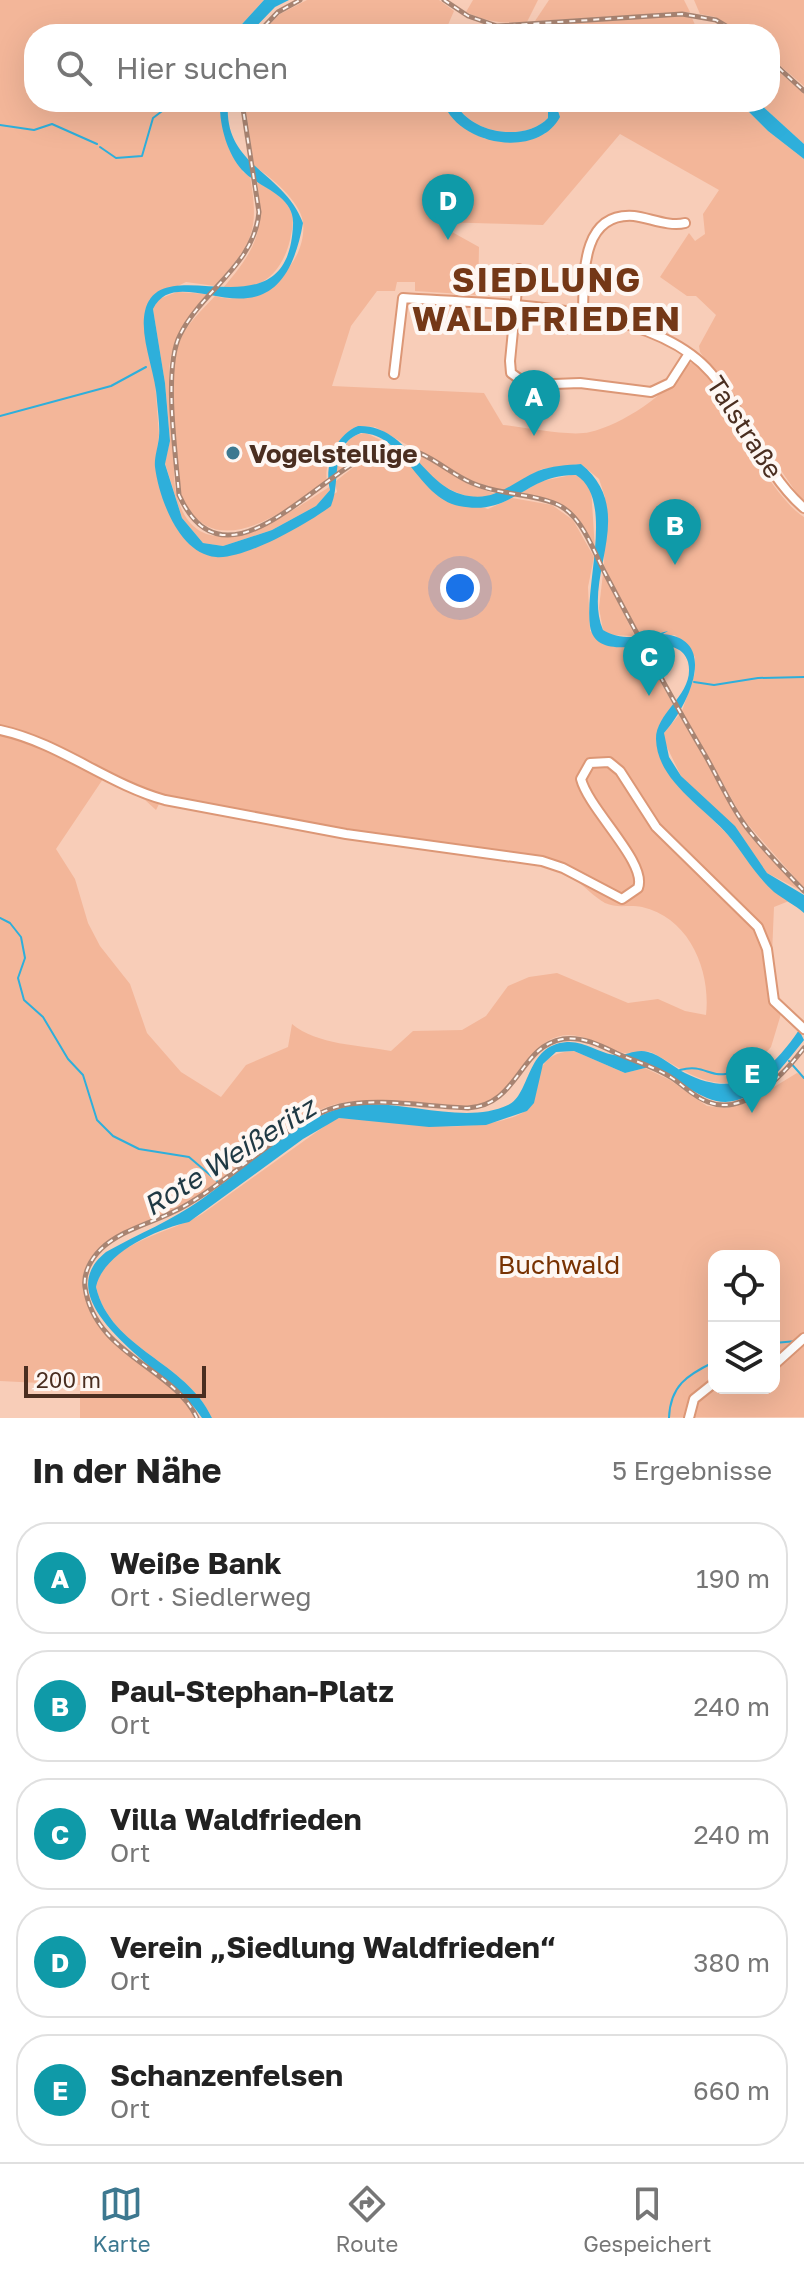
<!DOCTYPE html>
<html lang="de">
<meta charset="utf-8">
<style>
body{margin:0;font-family:"Golos Text",sans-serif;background:#f6f6f6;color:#222}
.controls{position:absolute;right:24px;bottom:24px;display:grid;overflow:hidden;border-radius:16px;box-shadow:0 8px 32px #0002}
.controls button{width:72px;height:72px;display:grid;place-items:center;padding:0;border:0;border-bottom:2px solid #e0e0e0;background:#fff;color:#222;font:40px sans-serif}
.scale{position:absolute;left:24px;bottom:20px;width:182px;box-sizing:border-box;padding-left:8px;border:4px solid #4a2e20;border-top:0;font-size:22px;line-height:28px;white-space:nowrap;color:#4a2e20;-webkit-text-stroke:6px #fef7f3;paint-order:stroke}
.you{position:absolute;left:460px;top:588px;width:28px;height:28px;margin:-20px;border:6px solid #fff;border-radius:50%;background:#1a73e8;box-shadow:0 0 0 12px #1a73e833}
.badge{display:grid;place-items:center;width:52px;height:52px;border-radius:50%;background:#3d7890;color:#fff;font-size:26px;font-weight:700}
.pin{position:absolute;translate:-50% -66px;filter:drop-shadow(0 2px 4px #0008)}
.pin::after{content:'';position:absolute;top:42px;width:28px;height:24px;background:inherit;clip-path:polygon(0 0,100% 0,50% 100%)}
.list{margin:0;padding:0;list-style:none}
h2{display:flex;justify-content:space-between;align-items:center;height:104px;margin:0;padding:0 32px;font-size:34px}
h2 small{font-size:26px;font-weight:400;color:#767676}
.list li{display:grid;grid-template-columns:52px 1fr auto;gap:24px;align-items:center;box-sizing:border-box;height:112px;margin:0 16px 16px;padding:0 16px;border:2px solid #e0e0e0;border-radius:32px}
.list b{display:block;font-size:30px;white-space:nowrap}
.list p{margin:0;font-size:26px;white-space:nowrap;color:#767676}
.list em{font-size:26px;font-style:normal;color:#767676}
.icon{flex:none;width:44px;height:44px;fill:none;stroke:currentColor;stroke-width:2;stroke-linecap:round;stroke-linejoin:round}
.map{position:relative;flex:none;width:804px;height:1418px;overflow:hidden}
.search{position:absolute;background:#fff;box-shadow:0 8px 32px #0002;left:24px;right:24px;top:24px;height:88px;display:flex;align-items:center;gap:20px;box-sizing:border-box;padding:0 28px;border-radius:32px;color:#767676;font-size:30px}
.sheet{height:744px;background:#fff}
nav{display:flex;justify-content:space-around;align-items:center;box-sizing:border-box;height:112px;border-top:2px solid #e0e0e0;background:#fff;font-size:22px;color:#767676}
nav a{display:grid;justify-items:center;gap:4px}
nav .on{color:#3d7890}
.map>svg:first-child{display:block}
.green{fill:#f3b699;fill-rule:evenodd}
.water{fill:#2eafdb}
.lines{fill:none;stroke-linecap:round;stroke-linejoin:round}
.stream{stroke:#2eafdb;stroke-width:2}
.minor-casing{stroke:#dc9776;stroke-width:12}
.minor{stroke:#fff;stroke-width:8}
.rail-casing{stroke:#a88472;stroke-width:5}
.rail{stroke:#fef7f3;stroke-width:2;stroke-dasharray:6;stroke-linecap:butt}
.poi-dot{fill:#3d7890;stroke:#fef7f3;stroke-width:3}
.labels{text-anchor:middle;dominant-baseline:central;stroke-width:8;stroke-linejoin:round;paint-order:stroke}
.street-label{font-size:26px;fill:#4a2e20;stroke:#fef7f3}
.poi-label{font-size:26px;font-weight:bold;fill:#4a2e20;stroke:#fef7f3;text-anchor:start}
.park-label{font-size:26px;fill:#783202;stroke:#fef7f3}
.water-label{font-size:28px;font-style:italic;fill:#1f3944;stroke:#fef7f3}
.district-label{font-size:34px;font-weight:bold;letter-spacing:2px;fill:#743817;stroke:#fef7f3}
</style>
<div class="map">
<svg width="804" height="1418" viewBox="0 0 804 1418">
<rect width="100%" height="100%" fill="#f8cdb8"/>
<!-- green -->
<g class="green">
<path d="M0 0H264L233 34H34V102H220V114L243 172 250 176C260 233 252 243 215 286L186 282 149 300 159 435 155 466 174 524 196 549H252L337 492 335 482C353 468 373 449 396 451L439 494 488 509 512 498 552 505 573 520 594 557 588 587 590 631 608 645 641 648 674 706 658 728 672 779 729 836 762 880 789 901 774 907 770 1001 781 1014 771 1047 762 1057 763 1061 753 1067 754 1077C715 1094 688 1073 655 1054 643 1047 631 1056 620 1052 602 1047 587 1035 568 1035 527 1037 520 1090 486 1102 444 1118 385 1094 341 1103 291 1113 235 1176 189 1202 163 1217 131 1224 108 1242 95 1251 83 1264 83 1281 84 1350 175 1371 195 1418H80V1385L0 1381ZM103 779 145 800 156 810 159 804 166 805 369 843 529 863C544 867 562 870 575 880 586 887 594 897 605 903 618 909 629 904 642 907 690 918 711 971 706 1015L685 1011 658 999 628 1003 557 973 529 977 508 986 486 1016 462 1030 413 1031 391 1051C360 1045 317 1045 292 1024L288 1047 246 1065 221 1097 181 1072 147 1033 130 984 100 946 88 923 75 879 56 849Z"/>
<path d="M307 0H439L454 11 444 34H260L280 14Z"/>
<path d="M473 0H538L527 22C505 24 486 22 466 12Z"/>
<path d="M549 0H684L690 12 535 21Z"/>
<path d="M694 0H804V86L770 57V34H743L715 17 700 14Z"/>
<path d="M678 16 692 18 699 34H529L532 26Z"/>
<path d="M770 64 804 94V144L758 102H770Z"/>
<path d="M245 102H443L444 108 485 139 545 134 558 106 555 102H739L768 131 804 159V504L700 352 699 346 716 315 696 296H687L660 277 689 233 695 241 705 234 703 214 719 190 620 134 543 225 434 222 479 247 478 295 415 291V282H397L395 291H377L351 326 332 386 484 393 503 425C525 427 570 437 590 432 621 425 670 394 684 365L695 362 720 394 717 397C738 428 775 499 804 517V888L743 819 682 711 695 673V657L675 635H663L667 631 644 636 638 634 604 567 605 497 599 479 581 464 542 469 502 491 472 481 375 427 358 426C340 432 323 463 327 481 285 511 212 568 181 495 178 455 164 368 183 334 191 320 204 308 215 296 256 309 308 267 303 222 300 201 271 177 254 166Z"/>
<path d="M455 102H539L548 110V118C524 143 469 133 455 102Z"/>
<path d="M257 181C269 189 283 196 290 209 295 220 292 229 290 240 282 274 259 293 223 288 256 249 265 232 257 181Z"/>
<path d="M177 292 208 294C157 354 169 368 174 441 175 459 172 479 177 496 199 579 290 512 329 487L330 490 316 506 272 530 223 546 203 543 182 518 165 463 170 440 165 383 153 309 159 299Z"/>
<path d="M366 433 391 445 366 454 334 476C340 458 343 434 366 433Z"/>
<path d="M411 453 427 458 470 485 496 494C465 507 427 479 411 453Z"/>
<path d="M576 474 591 487 595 550C574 507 563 502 517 495L542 481Z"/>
<path d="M603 573 635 636 611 635 603 630 599 608Z"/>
<path d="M679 715 750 836 800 890 767 873 744 840 681 776 663 739 664 733Z"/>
<path d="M574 1051 625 1073 645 1068 670 1080 707 1106 725 1108 749 1102 797 1073 804 1076V1417L212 1418C186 1361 111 1350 96 1287 105 1242 169 1234 202 1214L329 1123 339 1118C397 1120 460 1137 516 1116 555 1102 518 1054 574 1051ZM714 1256H774V1388H714Z"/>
</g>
<!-- water -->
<g class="water">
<path d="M264 0H289L275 7 249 34H233Z"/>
<path d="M220 102H228C223 167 283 170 303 223 278 364 180 253 153 309L165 383 170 441 165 464 182 518 203 543 223 546 272 530 316 506 330 490C324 468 334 435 358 426 409 424 422 489 469 496 497 501 514 481 538 471 551 466 567 465 581 464 640 512 581 577 603 630 622 642 648 636 668 631L663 634C721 639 687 708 664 733L669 757 681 776 735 826 767 873 804 895V913C795 905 783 899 774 892 755 875 744 854 728 835 704 807 657 781 656 739 656 711 696 694 688 662 677 623 597 672 590 626 584 585 615 499 576 475 525 474 513 517 459 506 417 497 405 434 361 433 328 445 342 482 331 506 309 523 244 560 216 557 179 554 159 498 155 467 154 458 158 447 159 437 160 426 158 413 157 401 156 373 139 338 145 311 160 245 288 341 293 225 295 194 258 188 242 170 227 153 219 124 220 102Z"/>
<path d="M443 102H455C469 133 524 143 548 118V110L539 102H555L560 117C537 160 458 145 443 102Z"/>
<path d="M739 102H758L804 144V159L768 131Z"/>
<path d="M799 1030 804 1040C782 1067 749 1116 707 1098 688 1090 672 1076 653 1066L625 1073 574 1051 556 1052 543 1064 534 1103 527 1111 486 1125 429 1127 339 1118 303 1139 189 1222C157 1229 103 1253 96 1287 111 1350 186 1361 212 1418H202C180 1377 39 1306 106 1252 138 1234 173 1220 202 1199 242 1171 297 1118 345 1107 393 1095 462 1127 508 1105 531 1095 525 1045 567 1042 585 1041 597 1052 614 1055 624 1057 636 1048 648 1052 661 1055 673 1067 685 1073 737 1100 770 1073 799 1030Z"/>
</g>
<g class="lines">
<!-- stream -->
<g class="stream">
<path d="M0 125 34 130 52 124 97 144"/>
<path d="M100 147 116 158 142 156 153 118 174 102"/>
<path d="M0 416 111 386 146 367"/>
<path d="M694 682 714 685 758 678 804 677"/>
<path d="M0 918 10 923 21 937 25 958 18 978 24 1000 43 1017 68 1059 83 1075 97 1120 113 1136 139 1149 189 1157 223 1186"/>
<path d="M789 1061 804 1078"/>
<path d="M680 1070C713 1061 710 1092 757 1058L767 1067"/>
<path d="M774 1343 797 1341"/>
<path d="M669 1418C670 1386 687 1375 714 1362"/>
</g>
<defs>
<g id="minor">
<path d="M519 269 510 361 511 373 528 385 580 383 651 392 670 383 688 355"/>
<path d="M583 314C584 277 580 212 634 216 650 218 669 227 685 223"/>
<path d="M394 374 403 298C488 304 651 302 711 373 746 414 762 472 804 508"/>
<path d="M0 730C60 743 107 784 165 800L346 834 542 861 563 868 622 899 638 888C648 863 589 810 581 779L590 763 609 762 620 771 656 827 758 927 767 949 774 1001 804 1029"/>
<path d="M774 1365 804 1338"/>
<path d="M689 1418 694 1399 714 1383"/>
</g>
</defs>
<!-- minor casing -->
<use href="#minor" class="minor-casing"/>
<!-- minor -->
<use href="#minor" class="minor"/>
<defs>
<g id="rail">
<path d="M444 0 468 16 497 26 682 14 716 20 739 34"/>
<path d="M257 34 278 12 300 0"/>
<path d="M770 60 804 91"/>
<path d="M242 102 259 212C254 266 202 290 180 335 163 368 176 456 179 495 229 606 331 452 391 448 424 446 444 471 472 483 499 495 528 493 554 503 582 513 593 551 606 575 638 636 670 696 705 755 720 781 732 810 751 833 767 853 786 872 804 891"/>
<path d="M197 1418C174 1368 94 1354 85 1287 83 1273 91 1259 101 1249 120 1231 148 1224 171 1213 226 1188 287 1119 340 1106 376 1097 430 1107 468 1108 519 1105 519 1046 563 1039 581 1036 600 1045 616 1053 634 1061 655 1067 672 1078 684 1086 694 1097 708 1102 745 1117 784 1074 804 1048"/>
</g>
</defs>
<!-- rail casing -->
<use href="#rail" class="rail-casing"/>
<!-- rail -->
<use href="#rail" class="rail"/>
</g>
<!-- markers -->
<circle class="poi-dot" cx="233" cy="453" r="8"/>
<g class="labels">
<!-- street labels -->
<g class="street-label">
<text transform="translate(745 427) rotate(57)">Talstraße</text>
</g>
<!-- poi labels -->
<g class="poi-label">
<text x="249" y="453">Vogelstellige</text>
</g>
<!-- park labels -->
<g class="park-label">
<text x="559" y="1264">Buchwald</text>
</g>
<!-- water labels -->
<g class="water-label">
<text transform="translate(229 1156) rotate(-32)">Rote Weißeritz</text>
</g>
<!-- district labels -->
<g class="district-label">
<text x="547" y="279">SIEDLUNG<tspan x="547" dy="39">WALDFRIEDEN</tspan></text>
</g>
</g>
</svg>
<div class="controls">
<button><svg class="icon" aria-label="locate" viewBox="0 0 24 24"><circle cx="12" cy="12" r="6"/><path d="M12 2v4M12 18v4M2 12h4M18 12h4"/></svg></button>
<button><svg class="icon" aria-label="layers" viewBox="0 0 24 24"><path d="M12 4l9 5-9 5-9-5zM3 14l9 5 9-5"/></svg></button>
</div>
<div class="scale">200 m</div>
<div class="you"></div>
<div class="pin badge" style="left:534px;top:436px;background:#0f9aa8">A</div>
<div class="pin badge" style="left:675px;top:565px;background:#0f9aa8">B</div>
<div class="pin badge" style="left:649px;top:696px;background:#0f9aa8">C</div>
<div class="pin badge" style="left:448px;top:240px;background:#0f9aa8">D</div>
<div class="pin badge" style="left:752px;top:1113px;background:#0f9aa8">E</div>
<div class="search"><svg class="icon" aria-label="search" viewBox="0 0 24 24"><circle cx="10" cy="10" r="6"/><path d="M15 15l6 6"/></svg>Hier suchen</div>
</div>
<section class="sheet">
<h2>In der Nähe<small>5 Ergebnisse</small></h2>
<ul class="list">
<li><span class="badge" style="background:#0f9aa8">A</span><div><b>Weiße Bank</b><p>Ort · Siedlerweg</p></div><em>190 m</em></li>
<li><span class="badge" style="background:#0f9aa8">B</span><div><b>Paul-Stephan-Platz</b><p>Ort</p></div><em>240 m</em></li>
<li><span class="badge" style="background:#0f9aa8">C</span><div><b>Villa Waldfrieden</b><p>Ort</p></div><em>240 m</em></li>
<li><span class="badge" style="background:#0f9aa8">D</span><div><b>Verein „Siedlung Waldfrieden“</b><p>Ort</p></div><em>380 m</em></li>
<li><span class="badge" style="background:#0f9aa8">E</span><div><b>Schanzenfelsen</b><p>Ort</p></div><em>660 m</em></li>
</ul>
</section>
<nav>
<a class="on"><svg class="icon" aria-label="map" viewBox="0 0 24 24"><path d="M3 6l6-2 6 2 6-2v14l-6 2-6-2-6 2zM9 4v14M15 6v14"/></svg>Karte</a>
<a><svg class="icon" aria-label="directions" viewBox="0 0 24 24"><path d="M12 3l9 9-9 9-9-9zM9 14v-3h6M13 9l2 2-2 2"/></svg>Route</a>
<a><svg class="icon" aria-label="saved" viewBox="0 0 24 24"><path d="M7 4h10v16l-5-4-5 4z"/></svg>Gespeichert</a>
</nav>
